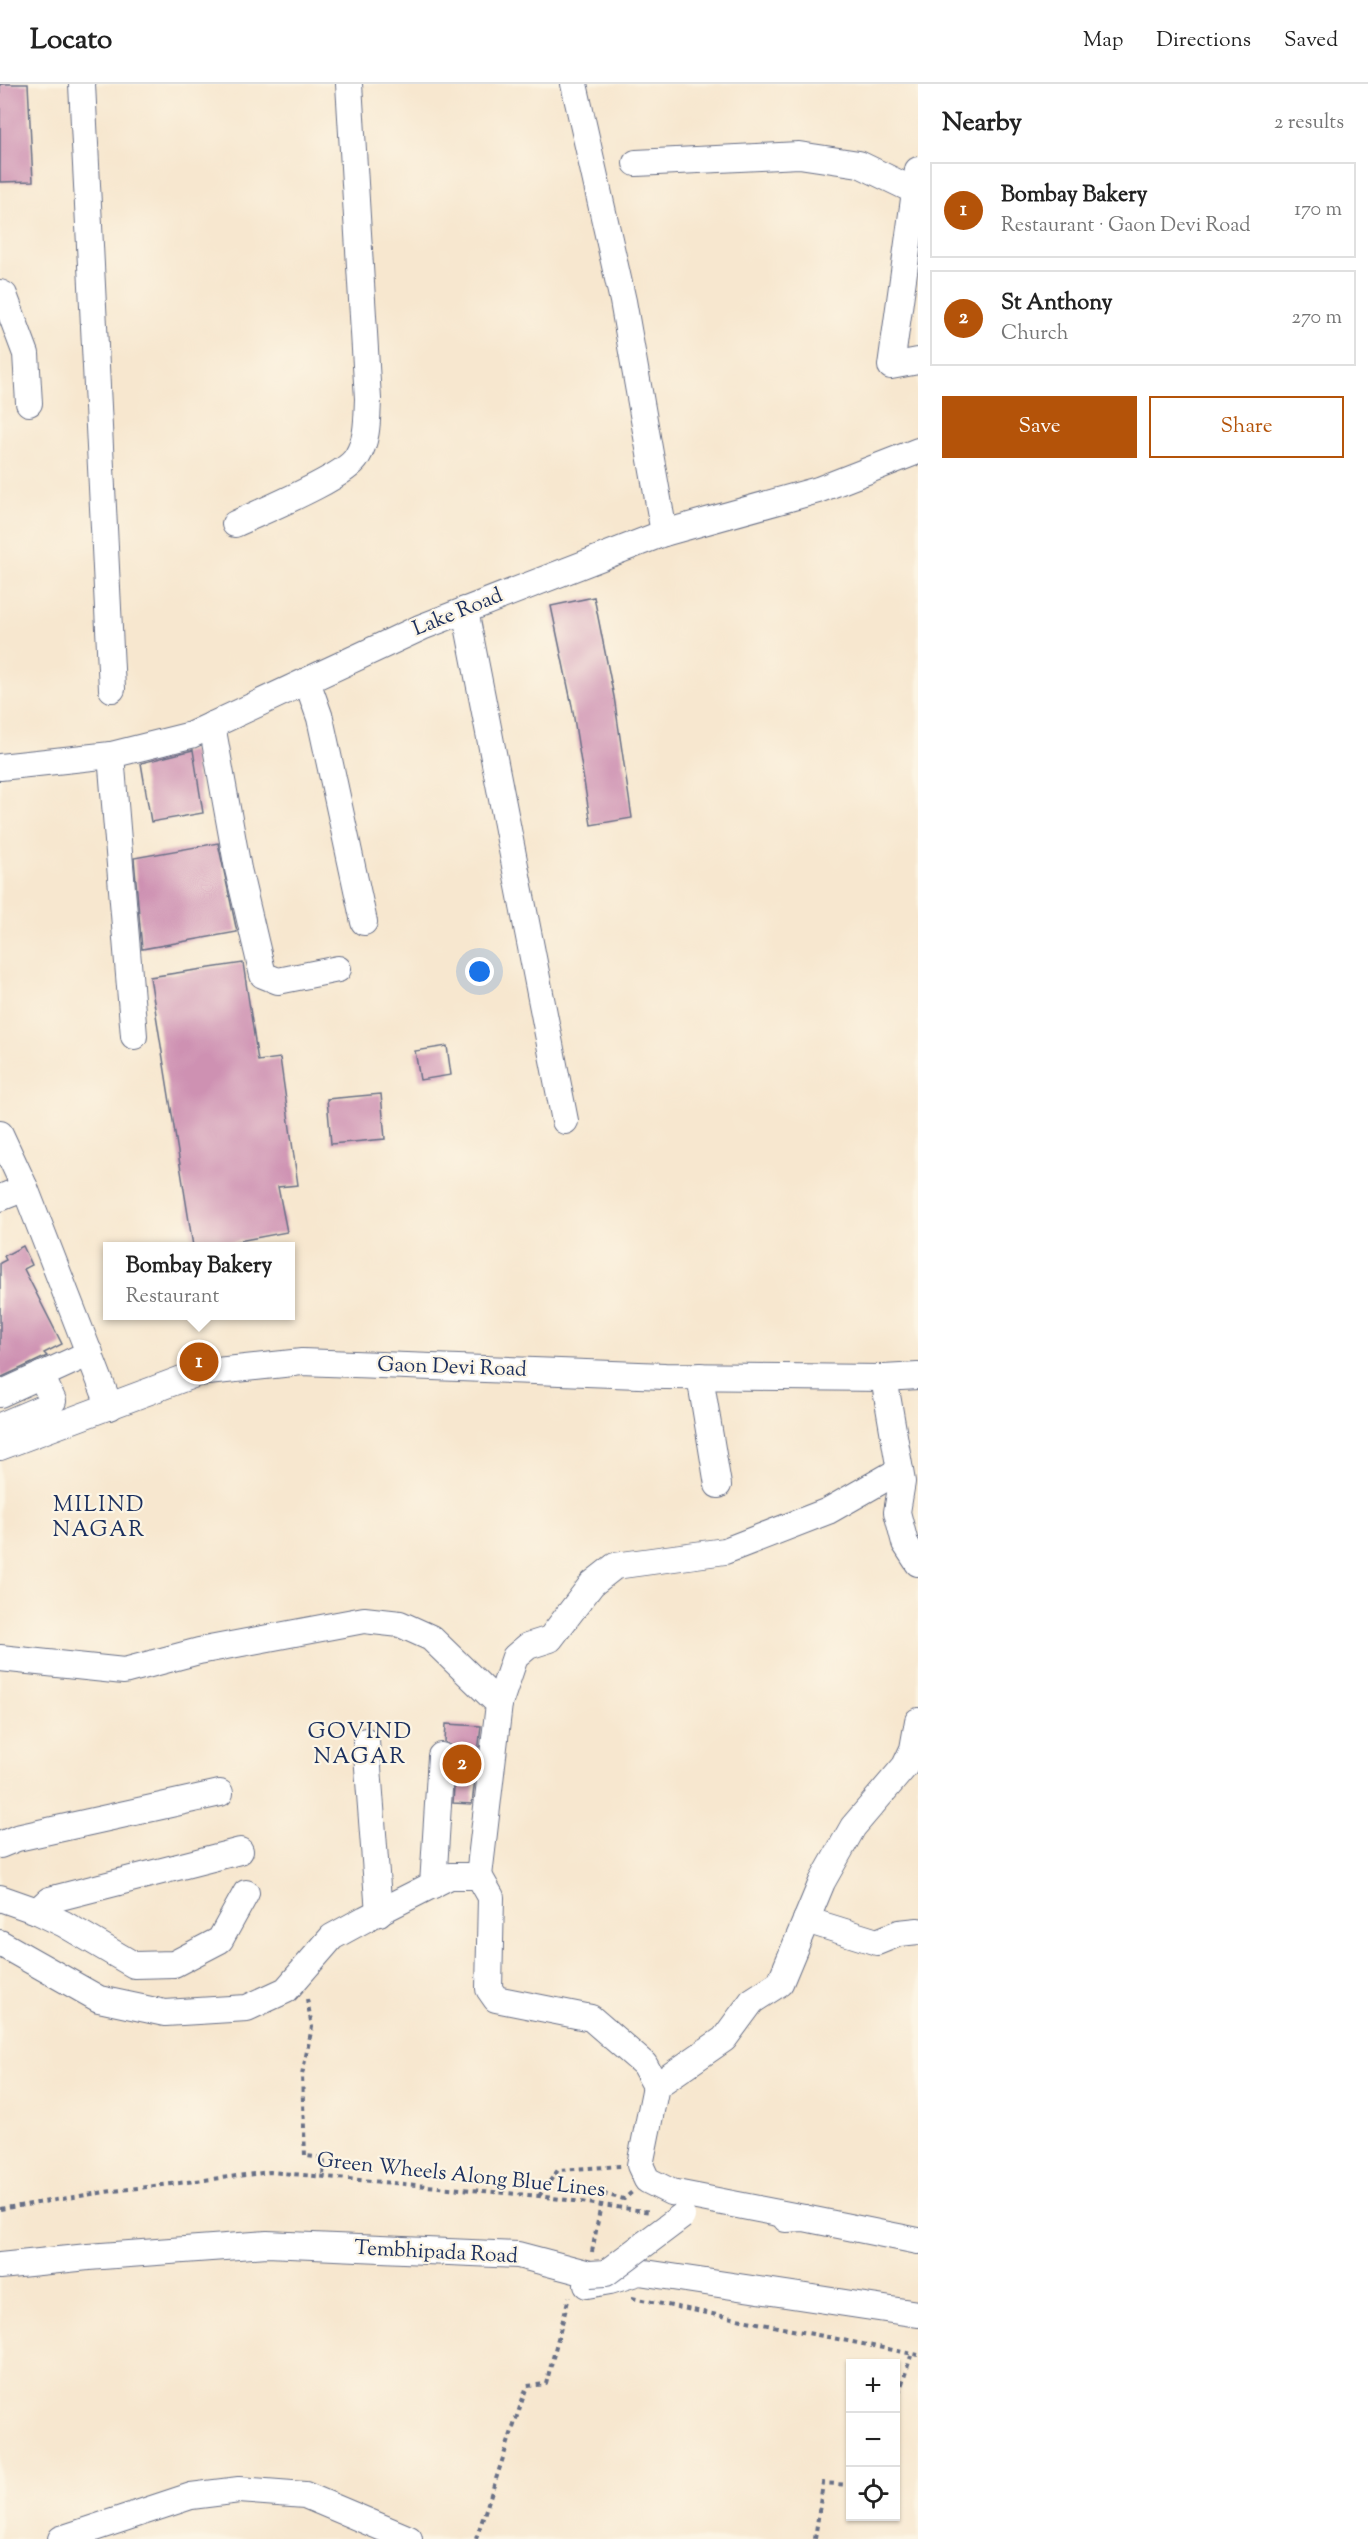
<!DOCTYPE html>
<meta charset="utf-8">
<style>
body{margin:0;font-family:"Sorts Mill Goudy",serif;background:#f2f2f2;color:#222}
.controls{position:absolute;right:18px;bottom:18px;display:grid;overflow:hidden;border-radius:0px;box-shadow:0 2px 4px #0004}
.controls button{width:54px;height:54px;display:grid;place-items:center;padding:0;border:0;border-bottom:2px solid #e0e0e0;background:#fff;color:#222;font:30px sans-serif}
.you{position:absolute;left:480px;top:888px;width:21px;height:21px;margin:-15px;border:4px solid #fff;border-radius:50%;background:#1a73e8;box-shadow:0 0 0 9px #1a73e833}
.badge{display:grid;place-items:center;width:39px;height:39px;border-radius:50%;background:#b45309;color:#fff;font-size:20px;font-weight:700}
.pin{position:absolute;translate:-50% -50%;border:3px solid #fff;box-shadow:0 2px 6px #0006}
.popup{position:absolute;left:103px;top:1158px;width:192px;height:78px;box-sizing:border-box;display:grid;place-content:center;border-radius:0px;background:#fff;filter:drop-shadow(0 2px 4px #0005);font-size:20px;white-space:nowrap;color:#767676}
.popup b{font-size:22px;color:#222}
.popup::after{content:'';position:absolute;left:50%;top:100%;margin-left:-12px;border:12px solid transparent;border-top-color:#fff}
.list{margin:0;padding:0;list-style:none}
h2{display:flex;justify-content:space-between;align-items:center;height:78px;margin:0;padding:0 24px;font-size:26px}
h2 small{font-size:20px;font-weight:400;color:#767676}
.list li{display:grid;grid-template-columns:39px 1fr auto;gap:18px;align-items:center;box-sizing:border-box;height:96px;margin:0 12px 12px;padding:0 12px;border:2px solid #e0e0e0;border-radius:0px}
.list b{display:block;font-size:22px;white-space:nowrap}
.list p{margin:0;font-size:20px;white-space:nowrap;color:#767676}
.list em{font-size:20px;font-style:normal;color:#767676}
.actions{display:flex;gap:12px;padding:18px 24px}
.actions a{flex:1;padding:14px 0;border:2px solid #b45309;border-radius:0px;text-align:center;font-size:21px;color:#b45309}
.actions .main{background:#b45309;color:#fff}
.icon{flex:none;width:33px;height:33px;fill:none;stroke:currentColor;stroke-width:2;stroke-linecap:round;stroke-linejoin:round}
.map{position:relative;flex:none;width:918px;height:2455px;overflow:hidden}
header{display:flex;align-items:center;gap:36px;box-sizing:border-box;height:84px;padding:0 30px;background:#fff;border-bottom:2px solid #e0e0e0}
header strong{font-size:28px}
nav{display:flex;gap:33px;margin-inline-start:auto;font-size:21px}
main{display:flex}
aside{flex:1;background:#fff}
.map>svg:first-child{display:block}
.building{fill:#ce91b2}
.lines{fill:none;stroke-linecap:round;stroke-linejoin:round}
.minor-casing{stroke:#686f86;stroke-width:28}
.path{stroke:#686f86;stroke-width:4;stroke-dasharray:4.5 4.5;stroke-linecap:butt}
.minor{stroke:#fff;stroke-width:26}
.minor-bridge-casing{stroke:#686f86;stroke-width:28;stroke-linecap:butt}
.path-bridge{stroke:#686f86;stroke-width:4;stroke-dasharray:4.5 4.5;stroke-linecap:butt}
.minor-bridge{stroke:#fff;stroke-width:26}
.labels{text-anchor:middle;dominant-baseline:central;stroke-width:4.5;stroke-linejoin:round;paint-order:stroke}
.street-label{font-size:21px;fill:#1b2f5e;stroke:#fcf5e5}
.neighbourhood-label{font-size:22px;letter-spacing:1.5px;fill:#1b2f5e;stroke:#fcf5e5}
</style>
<header>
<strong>Locato</strong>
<nav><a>Map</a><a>Directions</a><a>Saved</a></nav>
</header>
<main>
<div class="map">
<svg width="918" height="2455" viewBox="0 0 918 2455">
<rect width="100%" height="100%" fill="#fcf5e5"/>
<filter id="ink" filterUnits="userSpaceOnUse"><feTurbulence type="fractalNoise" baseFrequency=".0167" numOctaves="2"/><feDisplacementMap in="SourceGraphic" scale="12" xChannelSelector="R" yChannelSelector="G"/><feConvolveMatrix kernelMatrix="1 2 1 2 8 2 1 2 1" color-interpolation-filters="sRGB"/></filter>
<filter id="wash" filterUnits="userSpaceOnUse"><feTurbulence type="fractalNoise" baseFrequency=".008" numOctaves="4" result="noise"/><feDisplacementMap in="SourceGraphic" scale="24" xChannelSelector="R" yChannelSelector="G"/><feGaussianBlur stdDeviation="1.35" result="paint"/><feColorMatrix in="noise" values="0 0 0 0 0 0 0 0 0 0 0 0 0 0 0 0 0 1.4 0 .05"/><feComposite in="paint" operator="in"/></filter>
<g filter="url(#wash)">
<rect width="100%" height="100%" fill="#f7e7cf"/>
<g id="blocks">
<!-- building -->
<g class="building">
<path d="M0 0H28L33 97 0 98Z"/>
<path d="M594 513 614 613 632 734 591 741 572 622 551 522Z"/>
<path d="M193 666 203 729 151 738 141 679Z"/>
<path d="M218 759 237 848 142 865 134 774Z"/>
<path d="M243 879 258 977 280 974 298 1101 278 1103 287 1148 212 1162H193L150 893Z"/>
<path d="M447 962 451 991 420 996 415 967Z"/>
<path d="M381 1010 385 1055 331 1060 327 1015Z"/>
<path d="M23 1162 32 1181 24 1185 62 1260 44 1269 47 1272 0 1294V1179L6 1176 4 1172Z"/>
<path d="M446 1640 481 1642 472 1720 453 1719 456 1672 454 1665 445 1658Z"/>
</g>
</g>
</g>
<g filter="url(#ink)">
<use href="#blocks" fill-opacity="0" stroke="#686f86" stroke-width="1.5"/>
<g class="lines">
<defs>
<g id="minor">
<path d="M82 0 112 605"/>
<path d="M574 0 623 217 664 449"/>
<path d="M636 79 799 71 859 80 915 107"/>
<path d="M918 86 891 282 918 277"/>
<path d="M0 209 4 211 26 270 29 319"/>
<path d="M235 440C260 428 345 394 357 373 368 355 367 335 368 315L349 0"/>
<path d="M465 526 565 1037"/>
<path d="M307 597 320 634 364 838"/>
<path d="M212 641 238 785 263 891 278 897 338 885"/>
<path d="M111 671 134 952"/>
<path d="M0 683 111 671 191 651 422 543 664 449 818 406 918 367"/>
<path d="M0 1050 25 1104 110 1323"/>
<path d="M0 1114 25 1104"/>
<path d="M700 1292 718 1401"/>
<path d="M884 1294 902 1398 897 1428 905 1459 918 1479"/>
<path d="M0 1310 90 1269"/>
<path d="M0 1342 49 1321 53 1317 41 1291"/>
<path d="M0 1363 198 1289 302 1278 665 1292 884 1294 918 1292"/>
<path d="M0 1574 124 1587 199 1567 364 1536 400 1540 431 1554 499 1620 479 1792"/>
<path d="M499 1620 515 1573 528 1562 550 1555 592 1500 615 1482 725 1467 828 1427 900 1386"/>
<path d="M366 1657 379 1829"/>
<path d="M0 1761 17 1754 220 1709"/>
<path d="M479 1792 491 1813 489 1905 496 1915 591 1934 644 1980 656 2002"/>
<path d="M433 1801 441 1672"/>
<path d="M0 1814 37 1827 64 1840 134 1881 174 1880 220 1856 246 1809"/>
<path d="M37 1827 49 1816 240 1767"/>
<path d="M806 1836 877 1858 899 1849 918 1847"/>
<path d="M0 1859 99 1915 165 1929 247 1924 286 1906 332 1853 365 1835 450 1792H479"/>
<path d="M804 2134 671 2108 647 2096 640 2081 656 2002 724 1955 752 1917 780 1899 822 1798 853 1743 905 1682 913 1665 918 1637"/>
<path d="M786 2135 804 2134 918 2157"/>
<path d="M0 2182 88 2173 267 2160 518 2171 590 2190"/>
<path d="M587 2201 610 2197 639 2188 918 2230"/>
<path d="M61 2455 191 2412 239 2406 305 2411 409 2455"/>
</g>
</defs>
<!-- minor casing -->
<use href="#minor" class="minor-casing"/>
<!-- path -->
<g class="path">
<path d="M307 1915 312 1943 302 1991 305 2072 324 2074 323 2093"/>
<path d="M603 2110 624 2115 632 2108"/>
<path d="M539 2112 558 2086 621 2082"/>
<path d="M0 2125 105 2108 270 2088 539 2112 651 2128"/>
<path d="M632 2214 918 2271"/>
<path d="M896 2318 911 2272"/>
<path d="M476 2455 527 2302 546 2300 569 2213"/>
<path d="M815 2455 823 2399 850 2401"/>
</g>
<!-- minor -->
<use href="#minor" class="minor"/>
<defs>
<path id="minor-bridge" d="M590 2190 606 2189 682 2132"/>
</defs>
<!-- minor-bridge casing -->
<use href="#minor-bridge" class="minor-bridge-casing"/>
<!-- path-bridge -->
<path class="path-bridge" d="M592 2168 603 2110"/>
<!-- minor-bridge -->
<use href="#minor-bridge" class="minor-bridge"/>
</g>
</g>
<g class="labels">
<!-- street labels -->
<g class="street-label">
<text transform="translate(458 529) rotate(-22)">Lake Road</text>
<text transform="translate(452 1284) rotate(2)">Gaon Devi Road</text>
<text transform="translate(461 2092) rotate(6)">Green Wheels Along Blue Lines</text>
<text transform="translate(436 2169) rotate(3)">Tembhipada Road</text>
</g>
<!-- neighbourhood labels -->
<g class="neighbourhood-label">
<text x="99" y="1422">MILIND<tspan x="99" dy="25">NAGAR</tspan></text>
<text x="360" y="1649">GOVIND<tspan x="360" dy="25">NAGAR</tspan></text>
</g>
</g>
</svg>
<div class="controls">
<button>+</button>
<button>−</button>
<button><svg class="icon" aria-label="locate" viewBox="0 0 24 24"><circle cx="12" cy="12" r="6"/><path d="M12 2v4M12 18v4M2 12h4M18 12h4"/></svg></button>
</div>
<div class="you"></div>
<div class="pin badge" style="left:199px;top:1278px">1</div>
<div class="popup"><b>Bombay Bakery</b>Restaurant</div>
<div class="pin badge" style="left:462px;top:1680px">2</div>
</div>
<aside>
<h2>Nearby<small>2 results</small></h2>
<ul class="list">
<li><span class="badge">1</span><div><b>Bombay Bakery</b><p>Restaurant · Gaon Devi Road</p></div><em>170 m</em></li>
<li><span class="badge">2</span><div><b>St Anthony</b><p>Church</p></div><em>270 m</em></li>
</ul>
<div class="actions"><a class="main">Save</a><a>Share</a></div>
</aside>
</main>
